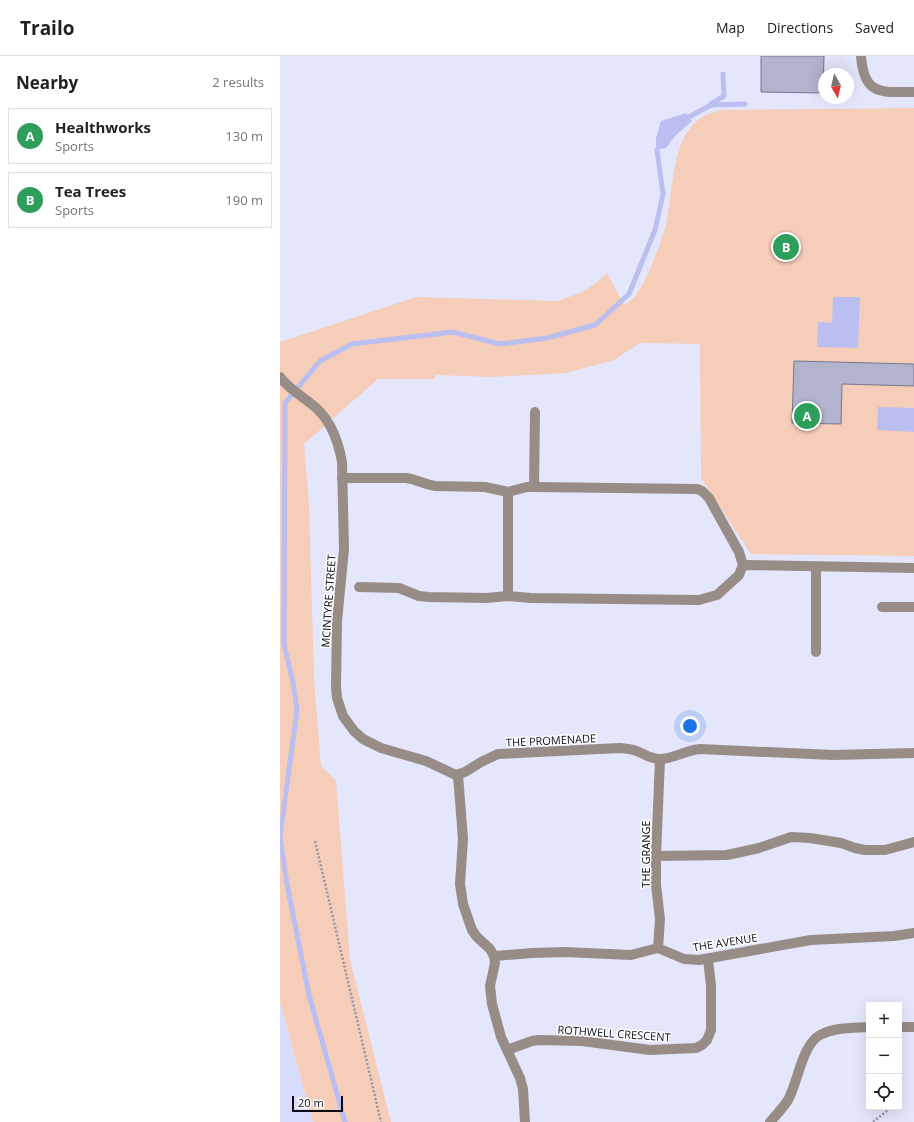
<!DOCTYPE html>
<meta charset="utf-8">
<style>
body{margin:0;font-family:"Open Sans",sans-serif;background:#f6f6f6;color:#202124}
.controls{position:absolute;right:12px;bottom:12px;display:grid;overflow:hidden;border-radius:0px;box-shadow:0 4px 16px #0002}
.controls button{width:36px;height:36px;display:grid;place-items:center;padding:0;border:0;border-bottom:1px solid #e0e0e0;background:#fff;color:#202124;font:20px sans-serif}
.compass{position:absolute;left:538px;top:12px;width:36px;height:36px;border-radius:50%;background:#fff;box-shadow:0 4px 16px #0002;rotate:172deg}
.scale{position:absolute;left:12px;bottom:10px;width:51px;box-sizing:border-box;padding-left:4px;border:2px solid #0b0c14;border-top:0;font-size:11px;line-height:14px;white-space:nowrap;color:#0b0c14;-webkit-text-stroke:3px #fff;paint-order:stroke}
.you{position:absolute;left:410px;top:670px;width:14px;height:14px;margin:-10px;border:3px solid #fff;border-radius:50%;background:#1a73e8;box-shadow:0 0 0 6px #1a73e833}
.badge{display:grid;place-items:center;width:26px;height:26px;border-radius:50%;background:#954e27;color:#fff;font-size:13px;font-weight:700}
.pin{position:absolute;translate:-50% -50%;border:2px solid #fff;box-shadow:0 1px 4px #0006}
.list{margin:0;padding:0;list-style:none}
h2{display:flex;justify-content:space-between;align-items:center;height:52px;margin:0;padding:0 16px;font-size:17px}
h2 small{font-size:13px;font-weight:400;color:#757577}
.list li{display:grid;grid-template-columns:26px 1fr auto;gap:12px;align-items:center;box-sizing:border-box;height:56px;margin:0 8px 8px;padding:0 8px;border:1px solid #e0e0e0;border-radius:0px}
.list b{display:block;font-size:15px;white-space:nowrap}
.list p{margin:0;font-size:13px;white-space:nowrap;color:#757577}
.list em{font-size:13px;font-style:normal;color:#757577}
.icon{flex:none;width:22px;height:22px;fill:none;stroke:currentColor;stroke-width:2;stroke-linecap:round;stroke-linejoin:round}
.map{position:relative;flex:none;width:634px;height:1066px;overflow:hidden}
header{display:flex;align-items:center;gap:24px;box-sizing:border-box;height:56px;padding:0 20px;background:#fff;border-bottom:1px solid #e0e0e0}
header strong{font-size:19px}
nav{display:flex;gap:22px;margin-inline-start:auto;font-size:14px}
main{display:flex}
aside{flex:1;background:#fff}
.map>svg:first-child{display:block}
.built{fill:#d9dbfd}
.green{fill:#f6cdb9}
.water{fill:#bbbef0}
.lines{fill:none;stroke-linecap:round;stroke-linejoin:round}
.stream{stroke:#bbbef0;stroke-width:5}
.building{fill:#b2b4cd;stroke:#76778e}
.path{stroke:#9495a6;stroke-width:2.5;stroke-dasharray:2 2;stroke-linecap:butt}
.minor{stroke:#988c87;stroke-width:10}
.labels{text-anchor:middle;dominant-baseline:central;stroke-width:3;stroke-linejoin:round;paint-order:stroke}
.street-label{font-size:11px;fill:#0b0c14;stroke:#fff}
</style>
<header>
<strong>Trailo</strong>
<nav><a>Map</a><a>Directions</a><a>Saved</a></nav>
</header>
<main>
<aside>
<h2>Nearby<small>2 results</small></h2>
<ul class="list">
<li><span class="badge" style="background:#2e9e5b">A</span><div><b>Healthworks</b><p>Sports</p></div><em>130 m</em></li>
<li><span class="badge" style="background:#2e9e5b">B</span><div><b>Tea Trees</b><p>Sports</p></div><em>190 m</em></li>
</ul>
</aside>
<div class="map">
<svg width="634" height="1066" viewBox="0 0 634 1066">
<rect width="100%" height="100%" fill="#e4e6fb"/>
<!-- built -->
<path class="built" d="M0 946 3 959 33 1066H0Z"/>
<!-- green -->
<path class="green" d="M634 52V500L471 498 421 422 420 288 360 287 334 304 286 317 213 321 155 319V323H98L24 388 29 448 34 623 41 710 56 725 70 904 111 1066H33L0 946V286L136 241 277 245C299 238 310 234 327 217L344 249C348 246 353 243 356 239 368 222 380 189 386 169 395 132 389 74 430 57 435 55 441 55 445 54Z"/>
<!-- water -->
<g class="water">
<path d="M406 57 412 65 395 80 386 92 376 94V82L381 65Z"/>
<path d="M553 241H580L578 292 537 291 538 266 552 267Z"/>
<path d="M598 351 634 352V376L597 374Z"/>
</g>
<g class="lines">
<!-- stream -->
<g class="stream">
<path d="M431 48 444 40 443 18"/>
<path d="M409 61 431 49 465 48"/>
<path d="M65 1066 29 939 7 828 0 781 17 654 13 626 4 589 5 347 40 305 72 288 173 276 220 288 267 282 315 269 349 238 375 174 383 138 377 94"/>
</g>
</g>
<!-- building -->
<g class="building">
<path d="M481 0H544L543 37 481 36Z"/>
<path d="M514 305 634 308V330L562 328 561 368 512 367Z"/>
</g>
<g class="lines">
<!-- path -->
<g class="path">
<path d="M35 785 101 1066"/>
<path d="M593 1066 612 1051"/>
</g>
<!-- minor -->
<g class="minor">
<path d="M581 0C584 40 601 36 634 36"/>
<path d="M0 321C8 332 20 339 30 347 50 361 58 383 62 406L64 493 57 565 56 631 57 642 63 660 74 675 83 683 101 692 146 705 176 719 185 716 201 706 218 698 340 692C347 693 353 693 359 696 366 699 372 703 380 703 393 703 406 694 420 693L553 699 634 697"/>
<path d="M62 422H126C136 423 145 429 156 430L205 431 228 436 247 431H254L417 433 422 435 429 442 459 496 463 509"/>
<path d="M254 431 255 356"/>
<path d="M228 436V540"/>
<path d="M79 531 119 532 139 540 149 541 206 542 228 540 251 542 419 544 437 539 459 519 463 509 634 512"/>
<path d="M602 551H634"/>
<path d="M536 596V511"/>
<path d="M178 719 183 783 180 828 183 848 192 874 197 881 210 893 214 900 215 907 210 930 212 948 221 981 240 1022 243 1033 245 1066"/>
<path d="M376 800 447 799 479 792 511 781 530 782 561 787 575 792 585 794H605L634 786"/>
<path d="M378 892 380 863 376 829V800L380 703"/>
<path d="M214 900 252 897 285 896 351 899 378 892 404 903 419 904 531 884 614 880 634 877"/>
<path d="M619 971H634"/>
<path d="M227 994 252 985 259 984 302 985 370 994 416 992 422 989 427 984 431 974V930L428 903"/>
<path d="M490 1066C496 1059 503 1052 508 1044 518 1026 522 989 540 979 555 971 573 972 589 971"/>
</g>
</g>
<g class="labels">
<!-- street labels -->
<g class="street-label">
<text transform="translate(48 545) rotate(-86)">MCINTYRE STREET</text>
<text transform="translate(271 684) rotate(-3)">THE PROMENADE</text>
<text transform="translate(365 798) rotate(-90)">THE GRANGE</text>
<text transform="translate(445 886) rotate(-9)">THE AVENUE</text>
<text transform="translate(334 977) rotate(4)">ROTHWELL CRESCENT</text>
</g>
</g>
</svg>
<div class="controls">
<button>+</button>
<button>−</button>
<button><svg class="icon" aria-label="locate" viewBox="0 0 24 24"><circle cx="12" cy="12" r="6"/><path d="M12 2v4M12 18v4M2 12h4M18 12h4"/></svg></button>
</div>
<svg class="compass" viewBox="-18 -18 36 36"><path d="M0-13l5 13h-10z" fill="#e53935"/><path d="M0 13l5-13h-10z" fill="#757577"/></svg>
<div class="scale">20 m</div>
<div class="you"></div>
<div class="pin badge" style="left:527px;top:360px;background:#2e9e5b">A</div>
<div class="pin badge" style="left:506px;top:191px;background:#2e9e5b">B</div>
</div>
</main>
